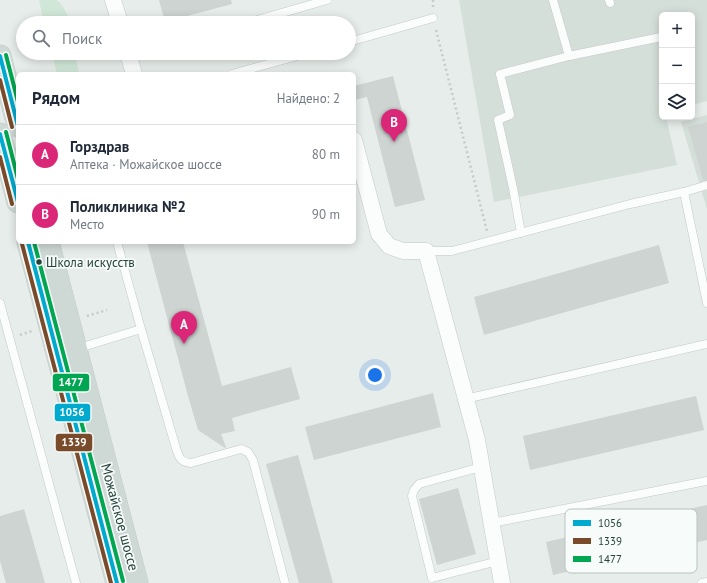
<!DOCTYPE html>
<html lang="ru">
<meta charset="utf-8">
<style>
body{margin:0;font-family:"PT Sans",sans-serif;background:#f6f6f7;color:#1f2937}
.controls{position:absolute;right:12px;top:12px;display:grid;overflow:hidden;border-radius:6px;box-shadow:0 2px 10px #0003}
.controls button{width:36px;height:36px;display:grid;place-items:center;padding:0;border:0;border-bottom:1px solid #e0e1e3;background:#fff;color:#1f2937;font:20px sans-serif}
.you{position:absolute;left:375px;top:375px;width:14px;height:14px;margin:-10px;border:3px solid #fff;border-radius:50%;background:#1a73e8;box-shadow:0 0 0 6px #1a73e833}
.badge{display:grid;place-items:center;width:26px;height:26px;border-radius:50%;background:#db2777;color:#fff;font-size:13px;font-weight:700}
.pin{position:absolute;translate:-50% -33px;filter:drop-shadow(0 1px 2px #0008)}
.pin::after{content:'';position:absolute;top:21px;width:14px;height:12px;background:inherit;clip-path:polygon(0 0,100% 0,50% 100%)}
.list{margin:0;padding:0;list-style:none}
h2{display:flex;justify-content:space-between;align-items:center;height:52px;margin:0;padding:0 16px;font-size:17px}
h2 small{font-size:13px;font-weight:400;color:#747a83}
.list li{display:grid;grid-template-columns:26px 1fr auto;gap:12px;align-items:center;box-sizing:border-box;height:60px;padding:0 16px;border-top:1px solid #e0e1e3}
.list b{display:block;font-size:15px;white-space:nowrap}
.list p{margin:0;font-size:13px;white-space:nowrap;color:#747a83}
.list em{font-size:13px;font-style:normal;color:#747a83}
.icon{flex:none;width:22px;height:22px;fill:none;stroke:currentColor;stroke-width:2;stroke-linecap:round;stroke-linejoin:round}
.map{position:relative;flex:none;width:707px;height:583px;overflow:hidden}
.search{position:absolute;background:#fff;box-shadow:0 2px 10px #0003;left:16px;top:16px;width:340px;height:44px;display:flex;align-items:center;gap:10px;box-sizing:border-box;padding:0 14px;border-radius:22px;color:#747a83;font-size:15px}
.panel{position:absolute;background:#fff;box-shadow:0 2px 10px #0003;left:16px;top:72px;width:340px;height:172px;border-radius:6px}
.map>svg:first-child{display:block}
.built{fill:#d5dfda}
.green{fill:#d0e7d7}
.building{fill:#ced4d2}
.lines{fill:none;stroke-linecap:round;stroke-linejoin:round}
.lane-casing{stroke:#c4cac8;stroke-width:9}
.street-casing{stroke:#c4cac8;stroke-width:17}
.primary-casing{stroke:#c2ccc9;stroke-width:23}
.path{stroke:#c2ccca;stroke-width:2.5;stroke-dasharray:2 3;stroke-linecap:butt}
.lane{stroke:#fbfcfc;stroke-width:8}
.street{stroke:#fbfcfc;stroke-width:16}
.primary{stroke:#ced8d5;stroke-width:22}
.bus-1-casing{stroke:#f7fbf9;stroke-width:7}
.bus-2-casing{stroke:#f7fbf9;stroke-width:7}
.bus-3-casing{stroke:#f7fbf9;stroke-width:7}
.bus-1{stroke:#00a9ce;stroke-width:4}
.bus-2{stroke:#7a4b2a;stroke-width:4}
.bus-3{stroke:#00a651;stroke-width:4}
.bus-dot{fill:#23433b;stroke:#f7fbf9;stroke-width:1.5}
.labels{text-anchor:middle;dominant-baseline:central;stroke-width:3.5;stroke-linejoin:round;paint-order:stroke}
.bus-label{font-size:13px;fill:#23433b;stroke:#f7fbf9;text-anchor:start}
.street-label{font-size:14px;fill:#23433b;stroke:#f7fbf9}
.key{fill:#f7fbf9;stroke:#b7c4c0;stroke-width:1}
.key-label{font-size:11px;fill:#23433b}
.line-badge{stroke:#f7fbf9;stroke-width:1.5}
.badge-label{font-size:11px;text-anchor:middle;font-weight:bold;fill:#fff}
</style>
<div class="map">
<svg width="707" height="583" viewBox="0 0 707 583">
<rect width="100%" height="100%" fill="#e7edea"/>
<!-- built -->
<g class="built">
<path d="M459 0H707V101L692 105V15H662V117H666L677 165 494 202Z"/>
<path d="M707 115V209L681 122Z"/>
</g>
<!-- green -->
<g class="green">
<path d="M39 0C44 0 51 0 56 0 62 2 69 17 70 23H44Z"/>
<path d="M52 53H75L79 74H57Z"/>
</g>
<!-- building -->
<g class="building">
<path d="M159 0H231L232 4 165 22Z"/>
<path d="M393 76 425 200 395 207 367 97 354 100V86Z"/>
<path d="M707 122V180H703L688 127Z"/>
<path d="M147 242H183L222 386 291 367 300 399 232 418 235 431 221 434 226 447 225 448 198 430 188 396Z"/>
<path d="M659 245 669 283 484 335 474 297Z"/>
<path d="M433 393 441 427 314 460 305 427Z"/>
<path d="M696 396 704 430 530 470 523 436Z"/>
<path d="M298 455 333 583H299L266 464Z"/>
<path d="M458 488 476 554 437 565 419 499Z"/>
<path d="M707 505V540L553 575 546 542Z"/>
<path d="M24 509 45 583H6L0 561V516Z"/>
</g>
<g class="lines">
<defs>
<g id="lane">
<path d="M553 0 569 56 661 37"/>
<path d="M609 0 610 3"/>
<path d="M247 23 327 0"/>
<path d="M349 42 433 18"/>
<path d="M129 57 143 53"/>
<path d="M232 74 308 53"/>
<path d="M684 192 707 303"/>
<path d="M521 233 513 188 498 120 510 115 500 74 569 56"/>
<path d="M117 242 141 329 176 448C179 457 180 462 191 463L241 449 248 452 253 460 285 583"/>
<path d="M426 251H452L630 204 684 192 707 185"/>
<path d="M0 303 76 583"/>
<path d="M76 349 141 329"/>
<path d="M465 399 707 344"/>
<path d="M481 467 419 484 414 490 412 496 432 578 498 561"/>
<path d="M492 523 707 481"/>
<path d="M702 583 707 582"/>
</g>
<g id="street">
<path d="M113 0 120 23"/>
<path d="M128 53 134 74"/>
<path d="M354 140 379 234 389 246 403 251H426L477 440 502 583"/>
</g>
<g id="primary">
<path d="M0 56 18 126"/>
<path d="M0 134 18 202"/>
<path d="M28 242 117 583"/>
<path d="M48 242 137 583"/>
</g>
</defs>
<!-- lane casing -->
<use href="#lane" class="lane-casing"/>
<!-- street casing -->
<use href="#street" class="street-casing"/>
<!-- primary casing -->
<use href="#primary" class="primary-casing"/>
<!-- path -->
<g class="path">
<path d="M433 0V8"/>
<path d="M436 30 487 231"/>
<path d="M87 316 107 310"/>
<path d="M20 335 32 331"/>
</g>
<!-- lane -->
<use href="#lane" class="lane"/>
<!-- street -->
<use href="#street" class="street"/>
<!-- primary -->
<use href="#primary" class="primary"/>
<defs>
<g id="bus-1">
<path d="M0 56 18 126"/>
<path d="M0 134 18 202"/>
<path d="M28 242 117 583"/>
</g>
<g id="bus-2">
<path d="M0 80 12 127"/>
<path d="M0 157 12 204"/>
<path d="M22 244 111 583"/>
</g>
<g id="bus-3">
<path d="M6 55 18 102"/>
<path d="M6 132 18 179"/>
<path d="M34 242 123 581"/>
</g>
</defs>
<!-- bus-1 casing -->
<use href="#bus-1" class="bus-1-casing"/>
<!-- bus-2 casing -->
<use href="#bus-2" class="bus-2-casing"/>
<!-- bus-3 casing -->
<use href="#bus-3" class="bus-3-casing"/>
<!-- bus-1 -->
<use href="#bus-1" class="bus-1"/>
<!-- bus-2 -->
<use href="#bus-2" class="bus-2"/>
<!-- bus-3 -->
<use href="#bus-3" class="bus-3"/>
</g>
<!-- markers -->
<circle class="bus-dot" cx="39" cy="262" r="3.5"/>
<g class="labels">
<!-- bus labels -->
<g class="bus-label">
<text x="46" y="262">Школа искусств</text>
</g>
<!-- street labels -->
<g class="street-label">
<text transform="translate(120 517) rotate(75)">Можайское шоссе</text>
</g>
</g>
<!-- legend -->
<rect x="565" y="509" width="132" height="64" rx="6" class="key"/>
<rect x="573" y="520" width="18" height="6" fill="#00a9ce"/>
<rect x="573" y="538" width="18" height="6" fill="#7a4b2a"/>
<rect x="573" y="556" width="18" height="6" fill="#00a651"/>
<g class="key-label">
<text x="598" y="527">1056</text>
<text x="598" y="545">1339</text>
<text x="598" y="563">1477</text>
</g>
<g class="line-badge">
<rect x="52" y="373" width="38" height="19" rx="4" fill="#00a651"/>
<rect x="54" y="403" width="37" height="19" rx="4" fill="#00a9ce"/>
<rect x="55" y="433" width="38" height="19" rx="4" fill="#7a4b2a"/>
</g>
<g class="badge-label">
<text x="71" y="386">1477</text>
<text x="72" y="416">1056</text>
<text x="74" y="446">1339</text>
</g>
</svg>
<div class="controls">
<button>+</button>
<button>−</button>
<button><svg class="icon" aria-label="layers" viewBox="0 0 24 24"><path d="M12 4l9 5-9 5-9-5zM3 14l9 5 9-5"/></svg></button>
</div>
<div class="you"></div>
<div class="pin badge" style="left:184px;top:344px">A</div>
<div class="pin badge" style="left:394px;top:142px">B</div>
<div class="search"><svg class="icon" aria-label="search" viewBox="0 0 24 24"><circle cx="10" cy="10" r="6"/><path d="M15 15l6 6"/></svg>Поиск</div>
<section class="panel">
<h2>Рядом<small>Найдено: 2</small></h2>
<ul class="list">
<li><span class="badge">A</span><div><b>Горздрав</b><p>Аптека · Можайское шоссе</p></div><em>80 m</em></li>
<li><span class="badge">B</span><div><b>Поликлиника №2</b><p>Место</p></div><em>90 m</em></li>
</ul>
</section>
</div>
